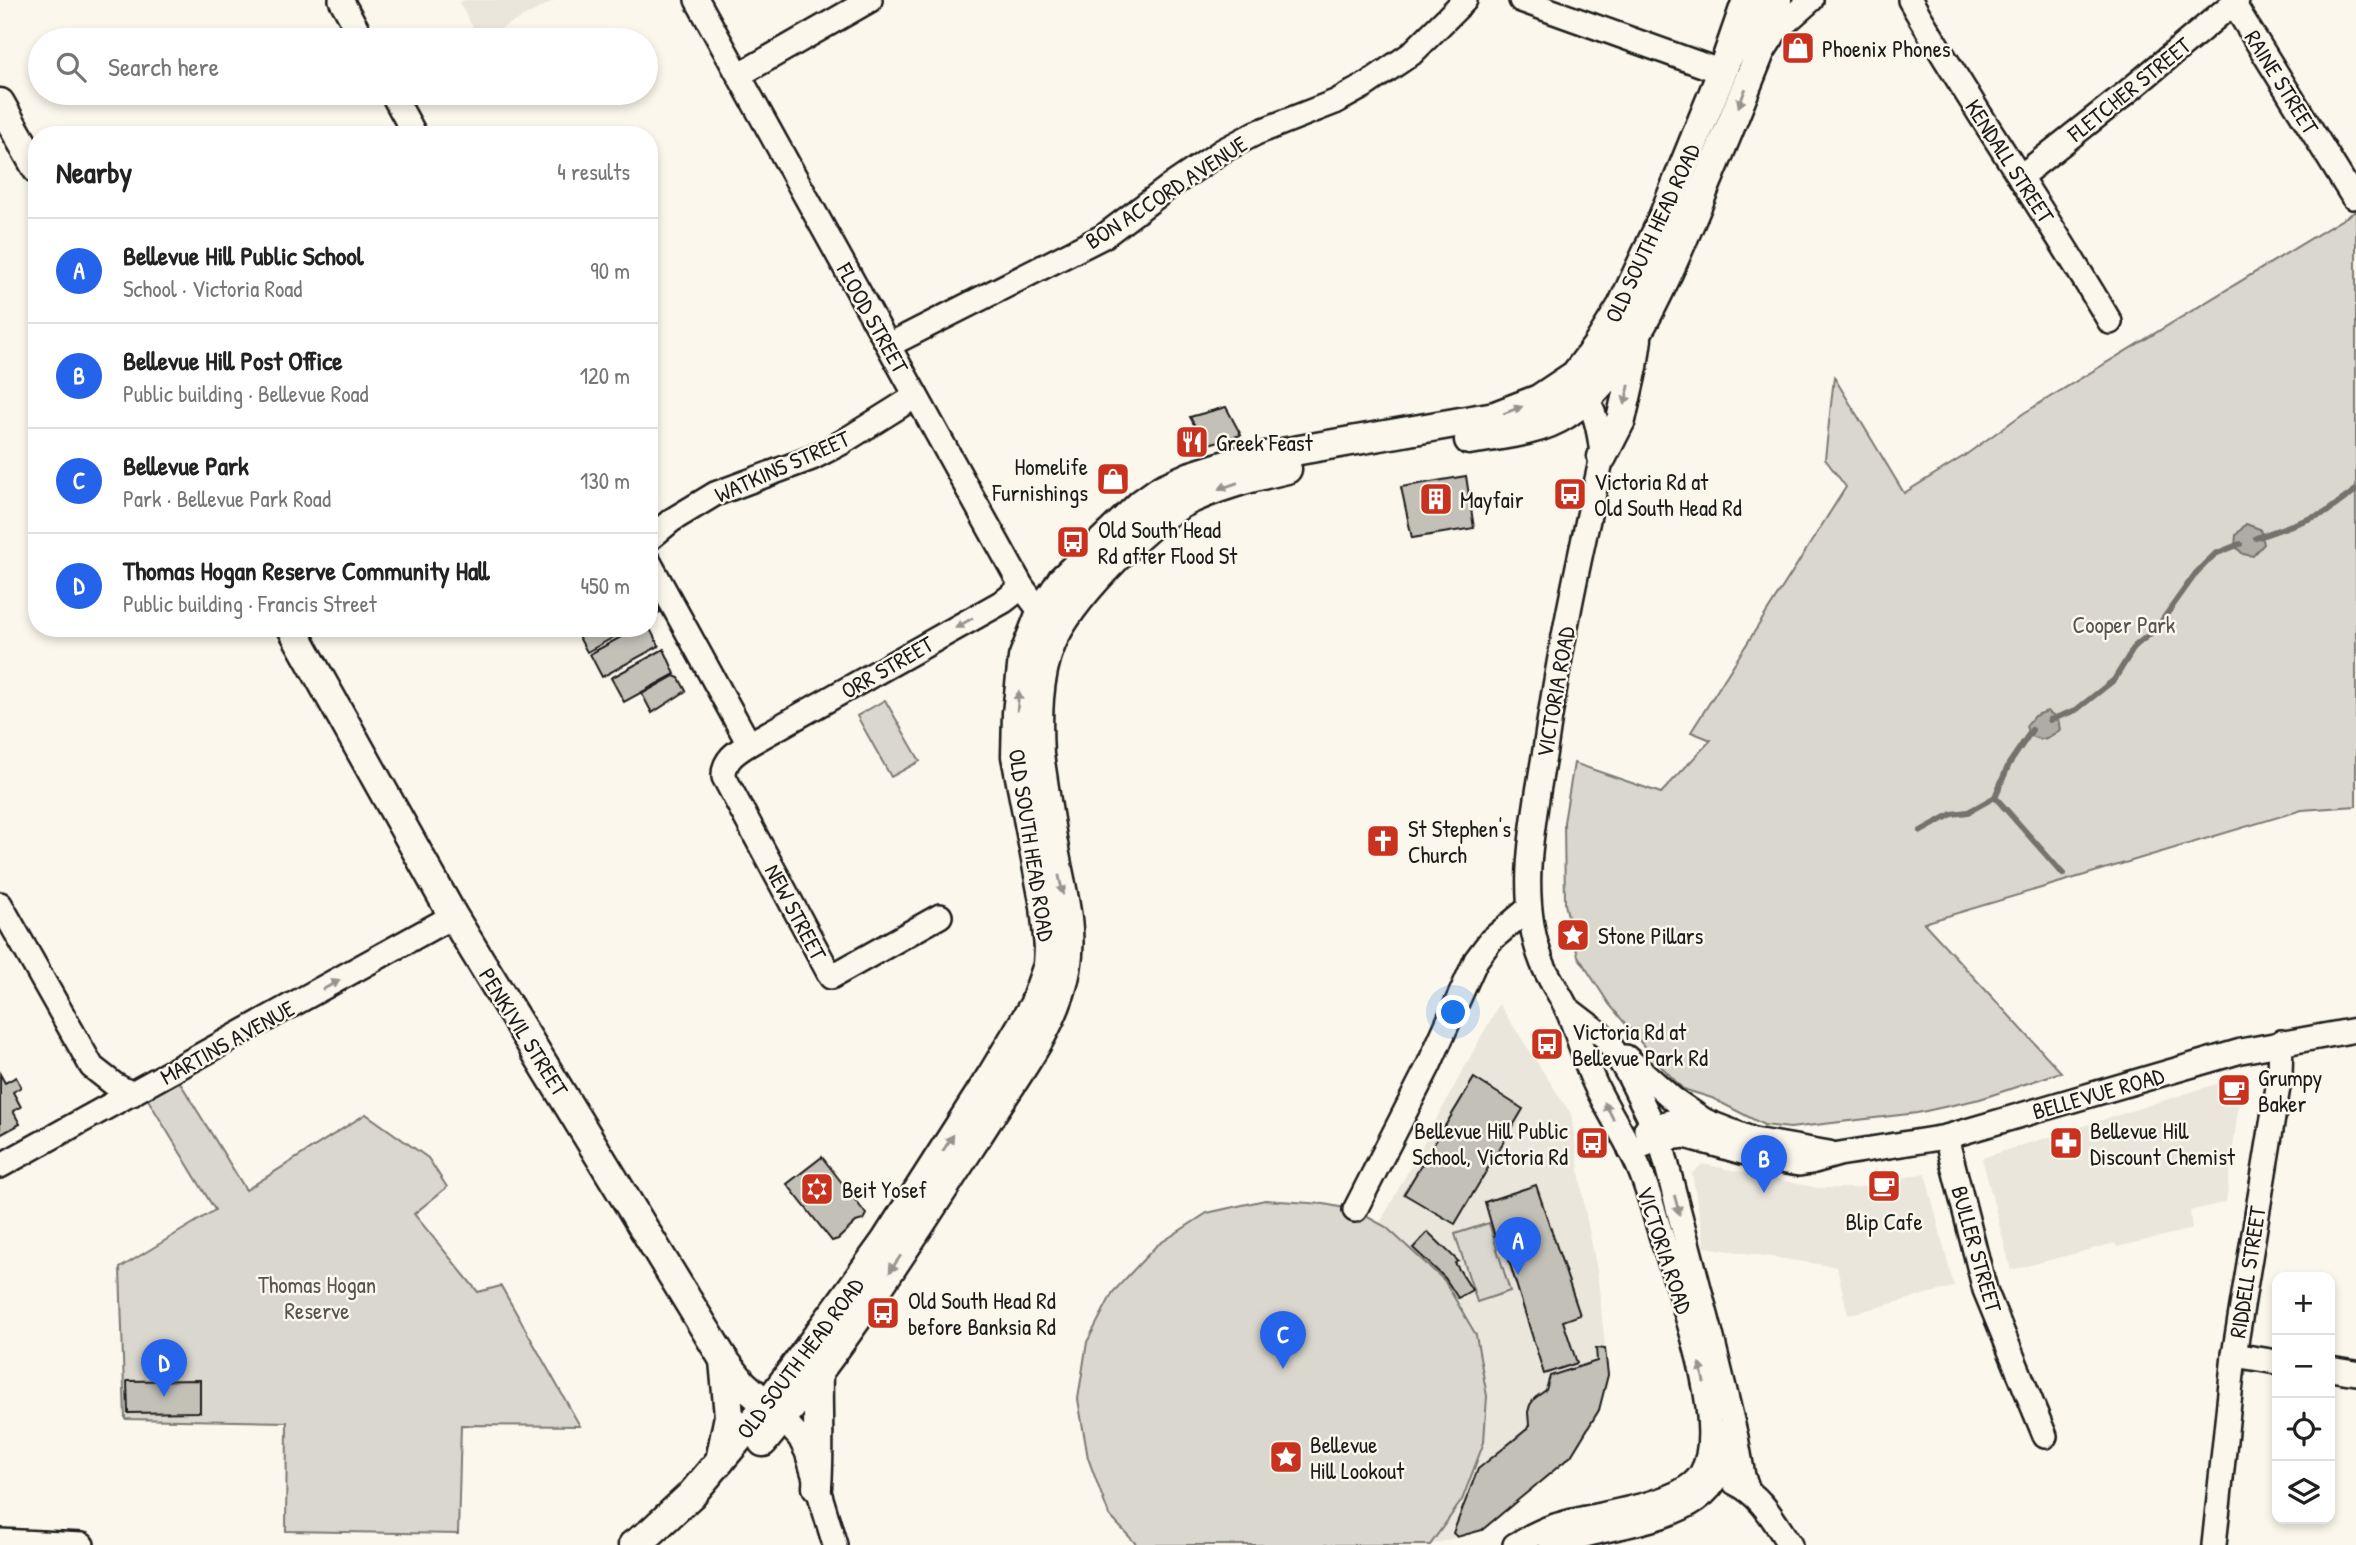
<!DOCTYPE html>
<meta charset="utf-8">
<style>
body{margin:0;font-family:"Patrick Hand",sans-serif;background:#f6f6f6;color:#222}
.controls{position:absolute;right:21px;bottom:21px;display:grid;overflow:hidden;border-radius:14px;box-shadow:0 4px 10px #0003}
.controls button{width:63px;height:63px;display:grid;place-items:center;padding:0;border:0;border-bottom:2px solid #e0e0e0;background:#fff;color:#222;font:35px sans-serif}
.you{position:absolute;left:1454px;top:1013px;width:24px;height:24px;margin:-18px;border:5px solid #fff;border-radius:50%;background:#1a73e8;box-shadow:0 0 0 10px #1a73e833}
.badge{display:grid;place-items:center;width:46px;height:46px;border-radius:50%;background:#2563eb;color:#fff;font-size:23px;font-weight:700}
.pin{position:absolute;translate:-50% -58px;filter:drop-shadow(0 2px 4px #0008)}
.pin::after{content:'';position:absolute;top:37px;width:24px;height:21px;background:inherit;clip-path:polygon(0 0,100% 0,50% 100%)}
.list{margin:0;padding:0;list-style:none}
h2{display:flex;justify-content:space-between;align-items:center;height:91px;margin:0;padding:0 28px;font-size:30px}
h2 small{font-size:23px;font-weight:400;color:#767676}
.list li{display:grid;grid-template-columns:46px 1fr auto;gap:21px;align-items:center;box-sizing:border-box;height:105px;padding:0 28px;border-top:2px solid #e0e0e0}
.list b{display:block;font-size:26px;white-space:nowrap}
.list p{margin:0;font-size:23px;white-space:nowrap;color:#767676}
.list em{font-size:23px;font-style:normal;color:#767676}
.icon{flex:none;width:38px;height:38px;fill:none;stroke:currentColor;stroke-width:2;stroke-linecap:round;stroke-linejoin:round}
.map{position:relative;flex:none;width:2356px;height:1545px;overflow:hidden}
.search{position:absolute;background:#fff;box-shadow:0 4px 10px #0003;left:28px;top:28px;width:630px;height:77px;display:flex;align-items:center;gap:18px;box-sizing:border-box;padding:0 24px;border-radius:38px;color:#767676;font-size:26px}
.panel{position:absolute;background:#fff;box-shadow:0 4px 10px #0003;left:28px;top:126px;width:630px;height:511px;border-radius:28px}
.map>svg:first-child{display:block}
.built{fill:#eae6dc}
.green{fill:#dad7ce;stroke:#7b7a75;stroke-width:2}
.water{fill:#afaca5;stroke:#74726e;stroke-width:2}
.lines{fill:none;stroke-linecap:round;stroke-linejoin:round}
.stream{stroke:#74726e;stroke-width:6}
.building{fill:#c3c0b8;stroke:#1c1c1c;stroke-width:2}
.minor-casing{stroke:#1c1c1c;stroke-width:28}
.major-casing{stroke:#1c1c1c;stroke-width:33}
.minor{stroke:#fbf7ec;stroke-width:23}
.major{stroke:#fbf7ec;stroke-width:28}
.oneway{fill:#97948e}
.labels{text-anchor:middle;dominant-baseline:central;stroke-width:5;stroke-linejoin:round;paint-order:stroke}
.poi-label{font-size:23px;fill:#1c1c1c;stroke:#fbf7ec;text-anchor:start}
.street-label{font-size:23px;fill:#1c1c1c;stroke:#fbf7ec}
.park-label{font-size:23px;fill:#555451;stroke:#fbf7ec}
</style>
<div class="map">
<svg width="2356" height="1545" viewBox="0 0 2356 1545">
<rect width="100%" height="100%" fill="#fbf7ec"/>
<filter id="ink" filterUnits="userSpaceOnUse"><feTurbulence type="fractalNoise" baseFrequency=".0143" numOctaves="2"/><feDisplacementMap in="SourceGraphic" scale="14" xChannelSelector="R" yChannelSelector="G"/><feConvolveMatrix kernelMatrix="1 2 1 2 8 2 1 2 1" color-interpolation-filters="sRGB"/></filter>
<g filter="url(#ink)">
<!-- built -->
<g class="built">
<path d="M464 0H555L480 40 459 3Z"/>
<path d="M1499 1004 1571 1114 1585 1210 1597 1270 1608 1375 1599 1410 1571 1456 1482 1530 1430 1545 1462 1500 1476 1335 1444 1280 1380 1223Z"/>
<path d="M2238 1077 2242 1079 2226 1202 2190 1211 2192 1229 2117 1247 2115 1243 2011 1270 1982 1158Z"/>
<path d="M1703 1164 1818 1188H1855L1925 1173 1954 1287 1848 1315 1837 1267 1705 1247 1692 1173Z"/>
</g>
<!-- green -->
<g class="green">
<path d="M2356 211V806L2302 810 1924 923 2061 1072 1980 1099 1917 1113 1790 1128 1764 1125 1712 1098 1683 1089 1657 1062 1609 1004 1578 956 1565 904 1564 822 1574 763 1661 793 1711 740 1691 732 1846 487 1825 459 1834 377 1904 493 1964 456 2024 413Z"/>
<path d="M885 700 920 761 891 777 857 716Z"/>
<path d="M179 1081 246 1190 366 1114 428 1158 447 1187 414 1214 478 1292 501 1286 580 1426 461 1425 458 1534 286 1531 287 1422 125 1419 120 1268 215 1210 147 1098Z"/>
<path d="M1265 1200 1324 1204 1355 1210 1386 1227 1444 1280 1476 1335 1487 1396 1484 1442 1462 1500 1430 1545H1137L1109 1515 1088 1458 1078 1399 1087 1342 1113 1292 1156 1246 1207 1213Z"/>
<path d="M1489 1223 1510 1291 1477 1302 1455 1234Z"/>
</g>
<!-- water -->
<g class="water">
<path d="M2246 524 2260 529 2264 544 2253 556 2243 554 2235 546 2236 535Z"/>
<path d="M2047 711 2058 718 2060 730C2048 738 2042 743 2029 735L2026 726 2034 716Z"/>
</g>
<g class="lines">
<!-- stream -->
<g class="stream">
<path d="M2256 538 2325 513 2356 490"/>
<path d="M2050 720 2076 710 2114 680 2135 646 2156 629 2196 573 2215 554 2240 544"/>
<path d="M1995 797 2063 874"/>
<path d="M1921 831 1952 814 1968 812 1995 797 2009 764 2032 730"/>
</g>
</g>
<!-- building -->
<g class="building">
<path d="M1226 407 1241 435 1205 445 1190 417Z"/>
<path d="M1466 476 1474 528 1412 538 1401 487Z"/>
<path d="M652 598 660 612 649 618V600Z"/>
<path d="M649 627 659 646 602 677 590 654 637 628 640 631Z"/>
<path d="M578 628H630L587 652 575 630Z"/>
<path d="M664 649 675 674 624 702 611 678Z"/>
<path d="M674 676 679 678 686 691 652 713 642 694Z"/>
<path d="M0 1074 5 1083 16 1077 21 1087 13 1092 21 1107 13 1111 20 1124 0 1135Z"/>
<path d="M1474 1078 1523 1109 1455 1224 1404 1194Z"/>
<path d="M822 1157 866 1214 863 1220 856 1222 838 1239 832 1241 787 1184Z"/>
<path d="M1536 1185 1580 1315 1563 1321 1577 1363 1544 1374 1501 1235 1495 1237 1485 1202Z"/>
<path d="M1428 1232 1458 1261 1455 1263 1472 1290 1458 1298 1445 1278 1413 1248Z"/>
<path d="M1596 1348 1605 1349 1608 1375 1599 1410 1571 1456 1482 1530 1457 1537 1453 1533 1478 1469 1527 1429 1529 1425 1528 1412 1530 1405 1535 1398 1546 1390 1550 1376 1597 1361Z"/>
<path d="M200 1380V1412L128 1413 127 1381Z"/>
</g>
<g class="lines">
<defs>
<g id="minor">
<path d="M341 0 363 40"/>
<path d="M697 0 1022 587 1041 612 1053 622"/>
<path d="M1521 0 1722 72 1757 12 1772 0"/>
<path d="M1910 0C1973 109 2046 213 2110 322"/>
<path d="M2233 3 2353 197"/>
<path d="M1770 36 1811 0"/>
<path d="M739 75 870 0"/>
<path d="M392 93 415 135"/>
<path d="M2020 177 2126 93 2237 0"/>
<path d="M889 345 1104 236 1169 187 1222 151 1256 133 1335 102 1364 86 1411 54 1465 0"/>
<path d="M649 539 672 520 715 494 812 458 841 443 916 396"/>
<path d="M649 562 749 744"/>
<path d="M0 904 92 1067 115 1085 132 1094"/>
<path d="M940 916 831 977 724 777C723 760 736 752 749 744L1004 601 1022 587"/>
<path d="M1567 1008 1606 1038 1629 1076 1660 1139 1711 1334 1736 1437 1743 1476 1748 1490"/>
<path d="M1626 1057 1673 1099 1705 1121"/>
<path d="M1646 1129 1680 1119 1705 1121 1754 1140 1829 1153"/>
<path d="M1946 1137 1985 1290 2045 1436"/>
<path d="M1630 1150 1660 1139 1685 1136 1767 1159 1799 1164 1811 1162 1839 1154 1946 1137 2241 1051 2356 1030"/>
<path d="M0 1166 453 916"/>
<path d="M1355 1210 1428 1067 1476 960 1491 940 1529 908"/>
<path d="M2234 1355 2277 1362"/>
<path d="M2330 1369 2356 1373"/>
<path d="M782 1418 800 1438 807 1452 835 1545"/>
<path d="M1735 1483C1762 1496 1774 1521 1790 1545"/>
<path d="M0 1541 82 1545"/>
<path d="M1515 1545C1527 1538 1541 1530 1555 1526 1592 1513 1681 1507 1701 1474 1730 1427 1679 1291 1663 1241 1655 1217 1649 1191 1639 1168 1627 1139 1609 1113 1595 1084 1583 1059 1578 1031 1566 1007 1559 992 1548 978 1542 962 1516 895 1534 819 1545 750 1559 651 1580 554 1602 457 1600 429 1594 407 1579 383"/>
<path d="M1551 1545C1575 1537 1600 1531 1624 1526 1679 1513 1728 1500 1728 1432"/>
<path d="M2214 1545 2234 1355 2280 1075 2281 1042"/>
</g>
<g id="major">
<path d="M0 103 37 169"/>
<path d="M1469 440C1500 435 1539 432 1566 414 1626 376 1665 281 1692 218 1716 162 1739 106 1761 50L1770 36 1777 0"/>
<path d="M1602 457 1621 420 1633 367 1637 339"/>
<path d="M292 628 453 916 724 1360 743 1384 782 1418"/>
<path d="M763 1442C846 1343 915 1233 985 1124 1014 1078 1057 1024 1066 970 1074 929 1061 889 1054 849 1048 818 1044 786 1039 755 1037 719 1037 678 1051 644 1069 601 1141 527 1181 504 1213 487 1252 477 1287 469"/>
<path d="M720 1461 729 1416 724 1360"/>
<path d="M817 1487C820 1448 817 1410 818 1372"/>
<path d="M633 1545 650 1533 691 1495 767 1405 885 1242 992 1075 1034 1005 1048 965 1049 948 1045 906 1016 756 1017 713 1023 658 1041 612 1062 580 1141 504 1162 489 1191 476 1242 460 1495 416 1539 399 1575 375 1597 346 1622 306 1659 227 1722 72 1747 0"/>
</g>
</defs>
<!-- minor casing -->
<use href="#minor" class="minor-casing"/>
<!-- major casing -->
<use href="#major" class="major-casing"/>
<!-- minor -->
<use href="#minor" class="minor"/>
<!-- major -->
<use href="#major" class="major"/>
</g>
<!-- one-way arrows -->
<defs><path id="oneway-solid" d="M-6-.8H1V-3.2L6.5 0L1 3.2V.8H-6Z" transform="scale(1.75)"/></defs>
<g class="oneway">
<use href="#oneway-solid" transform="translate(1742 98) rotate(111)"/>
<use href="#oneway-solid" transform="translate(1627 395) rotate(103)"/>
<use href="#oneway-solid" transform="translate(1513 410) rotate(-21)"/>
<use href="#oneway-solid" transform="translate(1228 486) rotate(161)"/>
<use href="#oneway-solid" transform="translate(964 623) rotate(150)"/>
<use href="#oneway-solid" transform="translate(1018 701) rotate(-85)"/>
<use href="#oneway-solid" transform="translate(1061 885) rotate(78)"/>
<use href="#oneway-solid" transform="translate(331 985) rotate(-29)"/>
<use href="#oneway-solid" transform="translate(1609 1111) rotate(-118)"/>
<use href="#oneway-solid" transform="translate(948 1143) rotate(-57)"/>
<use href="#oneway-solid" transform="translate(1677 1205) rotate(75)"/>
<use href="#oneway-solid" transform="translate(895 1264) rotate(124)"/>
<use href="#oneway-solid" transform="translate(1702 1373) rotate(-102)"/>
</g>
</g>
<!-- icons -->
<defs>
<symbol id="shop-square" viewBox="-11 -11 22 22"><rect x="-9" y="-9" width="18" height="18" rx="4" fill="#c8321e" stroke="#fbf7ec"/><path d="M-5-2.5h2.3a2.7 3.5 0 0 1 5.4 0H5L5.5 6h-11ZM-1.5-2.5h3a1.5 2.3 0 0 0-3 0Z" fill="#fff"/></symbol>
<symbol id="restaurant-square" viewBox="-11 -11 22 22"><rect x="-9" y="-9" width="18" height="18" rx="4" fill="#c8321e" stroke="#fbf7ec"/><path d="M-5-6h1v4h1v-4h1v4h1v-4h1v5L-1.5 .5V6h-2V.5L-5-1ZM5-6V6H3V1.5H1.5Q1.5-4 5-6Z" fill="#fff"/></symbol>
<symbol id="bus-square" viewBox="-11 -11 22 22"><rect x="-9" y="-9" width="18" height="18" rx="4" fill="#c8321e" stroke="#fbf7ec"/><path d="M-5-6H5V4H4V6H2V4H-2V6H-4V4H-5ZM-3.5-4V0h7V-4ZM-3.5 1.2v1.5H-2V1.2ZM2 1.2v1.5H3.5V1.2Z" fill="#fff"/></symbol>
<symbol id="building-square" viewBox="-11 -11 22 22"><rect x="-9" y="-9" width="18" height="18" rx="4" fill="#c8321e" stroke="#fbf7ec"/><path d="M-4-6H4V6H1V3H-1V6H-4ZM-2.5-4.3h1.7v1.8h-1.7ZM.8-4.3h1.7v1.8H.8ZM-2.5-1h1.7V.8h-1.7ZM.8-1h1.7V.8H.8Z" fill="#fff"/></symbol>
<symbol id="church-square" viewBox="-11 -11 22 22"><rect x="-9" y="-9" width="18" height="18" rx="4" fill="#c8321e" stroke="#fbf7ec"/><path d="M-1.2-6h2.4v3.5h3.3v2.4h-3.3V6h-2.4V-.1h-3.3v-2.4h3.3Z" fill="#fff"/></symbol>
<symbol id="sight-square" viewBox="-11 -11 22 22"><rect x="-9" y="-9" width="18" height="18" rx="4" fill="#c8321e" stroke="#fbf7ec"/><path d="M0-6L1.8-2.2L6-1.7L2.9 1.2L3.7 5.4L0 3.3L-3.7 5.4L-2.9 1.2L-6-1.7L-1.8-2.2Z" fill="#fff"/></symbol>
<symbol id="cafe-square" viewBox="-11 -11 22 22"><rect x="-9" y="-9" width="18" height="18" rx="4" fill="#c8321e" stroke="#fbf7ec"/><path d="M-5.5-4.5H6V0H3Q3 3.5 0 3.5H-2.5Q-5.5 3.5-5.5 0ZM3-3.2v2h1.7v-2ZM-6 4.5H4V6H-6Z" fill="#fff"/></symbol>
<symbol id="pharmacy-square" viewBox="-11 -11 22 22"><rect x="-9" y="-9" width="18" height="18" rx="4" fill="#c8321e" stroke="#fbf7ec"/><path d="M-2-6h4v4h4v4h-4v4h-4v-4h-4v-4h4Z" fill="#fff"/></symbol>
<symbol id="synagogue-square" viewBox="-11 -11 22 22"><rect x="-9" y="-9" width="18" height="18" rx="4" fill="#c8321e" stroke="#fbf7ec"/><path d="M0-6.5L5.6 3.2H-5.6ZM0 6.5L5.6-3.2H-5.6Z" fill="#fff"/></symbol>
</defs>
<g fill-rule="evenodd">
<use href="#shop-square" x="1779" y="29" width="38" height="38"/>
<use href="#restaurant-square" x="1173" y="423" width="38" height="38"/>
<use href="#shop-square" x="1094" y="460" width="38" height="38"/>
<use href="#bus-square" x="1551" y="475" width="38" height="38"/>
<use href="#building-square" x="1417" y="480" width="38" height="38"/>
<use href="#bus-square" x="1054" y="523" width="38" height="38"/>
<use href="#church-square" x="1364" y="822" width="38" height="38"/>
<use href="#sight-square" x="1554" y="916" width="38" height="38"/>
<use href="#bus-square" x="1528" y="1025" width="38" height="38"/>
<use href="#cafe-square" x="2215" y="1071" width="38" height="38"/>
<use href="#bus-square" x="1573" y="1124" width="38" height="38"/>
<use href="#pharmacy-square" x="2047" y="1124" width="38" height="38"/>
<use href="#cafe-square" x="1865" y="1167" width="38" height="38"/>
<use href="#synagogue-square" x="798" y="1170" width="38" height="38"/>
<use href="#bus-square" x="864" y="1294" width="38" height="38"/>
<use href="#sight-square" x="1267" y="1438" width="38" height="38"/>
</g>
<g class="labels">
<!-- poi labels -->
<g class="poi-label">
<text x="1822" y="48">Phoenix Phones</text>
<text x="1216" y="442">Greek Feast</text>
<text x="1088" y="466" text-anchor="end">Homelife<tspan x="1088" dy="26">Furnishings</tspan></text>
<text x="1594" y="481">Victoria Rd at<tspan x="1594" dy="26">Old South Head Rd</tspan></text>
<text x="1460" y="499">Mayfair</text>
<text x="1098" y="529">Old South Head<tspan x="1098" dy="26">Rd after Flood St</tspan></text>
<text x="1408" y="828">St Stephen's<tspan x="1408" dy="26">Church</tspan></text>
<text x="1598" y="935">Stone Pillars</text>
<text x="1572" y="1031">Victoria Rd at<tspan x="1572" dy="26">Bellevue Park Rd</tspan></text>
<text x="2258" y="1077">Grumpy<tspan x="2258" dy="26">Baker</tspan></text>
<text x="1568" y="1130" text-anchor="end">Bellevue Hill Public<tspan x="1568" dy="26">School, Victoria Rd</tspan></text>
<text x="2090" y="1130">Bellevue Hill<tspan x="2090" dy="26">Discount Chemist</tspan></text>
<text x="842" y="1189">Beit Yosef</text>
<text x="1884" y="1221" text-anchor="middle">Blip Cafe</text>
<text x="908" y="1300">Old South Head Rd<tspan x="908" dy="26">before Banksia Rd</tspan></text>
<text x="1310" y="1444">Bellevue<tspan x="1310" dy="26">Hill Lookout</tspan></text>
</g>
<!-- street labels -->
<g class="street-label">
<text transform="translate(2282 82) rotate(58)">RAINE STREET</text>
<text transform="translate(2129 89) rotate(-39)">FLETCHER STREET</text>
<text transform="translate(2010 161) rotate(57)">KENDALL STREET</text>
<text transform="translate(1166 192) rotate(-33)">BON ACCORD AVENUE</text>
<text transform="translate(1652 233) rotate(-65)">OLD SOUTH HEAD ROAD</text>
<text transform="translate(873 318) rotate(61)">FLOOD STREET</text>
<text transform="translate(782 466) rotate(-24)">WATKINS STREET</text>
<text transform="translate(887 667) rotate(-30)">ORR STREET</text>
<text transform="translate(1555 692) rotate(-80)">VICTORIA ROAD</text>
<text transform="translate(1032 845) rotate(81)">OLD SOUTH HEAD ROAD</text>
<text transform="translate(796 912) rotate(62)">NEW STREET</text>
<text transform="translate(524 1032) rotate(58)">PENKIVIL STREET</text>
<text transform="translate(227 1042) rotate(-29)">MARTINS AVENUE</text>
<text transform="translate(2098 1093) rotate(-16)">BELLEVUE ROAD</text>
<text transform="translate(1977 1249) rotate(74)">BULLER STREET</text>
<text transform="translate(1665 1250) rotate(72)">VICTORIA ROAD</text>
<text transform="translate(2247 1272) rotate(-81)">RIDDELL STREET</text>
<text transform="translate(800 1358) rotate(-53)">OLD SOUTH HEAD ROAD</text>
</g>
<!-- park labels -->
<g class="park-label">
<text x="2124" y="624">Cooper Park</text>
<text x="317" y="1284">Thomas Hogan<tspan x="317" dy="26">Reserve</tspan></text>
</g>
</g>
</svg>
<div class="controls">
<button>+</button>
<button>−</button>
<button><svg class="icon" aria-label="locate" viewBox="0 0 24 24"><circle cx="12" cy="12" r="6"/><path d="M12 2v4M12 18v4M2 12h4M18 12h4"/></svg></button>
<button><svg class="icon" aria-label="layers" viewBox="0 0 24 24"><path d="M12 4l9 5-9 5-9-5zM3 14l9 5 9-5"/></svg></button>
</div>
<div class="you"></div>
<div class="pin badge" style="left:1518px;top:1275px">A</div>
<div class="pin badge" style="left:1764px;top:1193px">B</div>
<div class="pin badge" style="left:1283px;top:1369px">C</div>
<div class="pin badge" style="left:164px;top:1397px">D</div>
<div class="search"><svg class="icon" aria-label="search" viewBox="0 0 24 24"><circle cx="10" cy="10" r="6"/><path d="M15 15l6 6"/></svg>Search here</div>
<section class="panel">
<h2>Nearby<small>4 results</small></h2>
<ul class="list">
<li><span class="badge">A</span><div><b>Bellevue Hill Public School</b><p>School · Victoria Road</p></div><em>90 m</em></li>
<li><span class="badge">B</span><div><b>Bellevue Hill Post Office</b><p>Public building · Bellevue Road</p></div><em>120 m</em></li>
<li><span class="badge">C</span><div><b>Bellevue Park</b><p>Park · Bellevue Park Road</p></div><em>130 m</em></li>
<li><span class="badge">D</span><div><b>Thomas Hogan Reserve Community Hall</b><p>Public building · Francis Street</p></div><em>450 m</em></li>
</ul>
</section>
</div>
